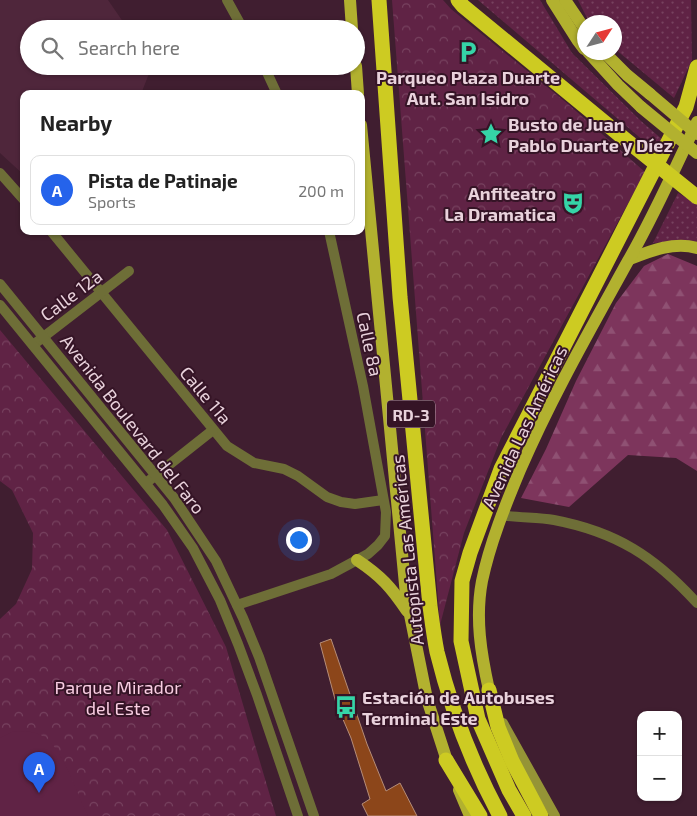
<!DOCTYPE html>
<meta charset="utf-8">
<style>
body{margin:0;font-family:"Exo 2",sans-serif;background:#f2f2f2;color:#222}
.controls{position:absolute;right:15px;bottom:15px;display:grid;overflow:hidden;border-radius:10px;box-shadow:0 1px 4px #0004}
.controls button{width:45px;height:45px;display:grid;place-items:center;padding:0;border:0;border-bottom:1px solid #e0e0e0;background:#fff;color:#222;font:25px sans-serif}
.compass{position:absolute;left:577px;top:15px;width:45px;height:45px;border-radius:50%;background:#fff;box-shadow:0 1px 4px #0004;rotate:54deg}
.you{position:absolute;left:298px;top:539px;width:18px;height:18px;margin:-12px;border:4px solid #fff;border-radius:50%;background:#1a73e8;box-shadow:0 0 0 8px #1a73e833}
.badge{display:grid;place-items:center;width:32px;height:32px;border-radius:50%;background:#2563eb;color:#fff;font-size:16px;font-weight:700}
.pin{position:absolute;translate:-50% -41px;filter:drop-shadow(0 1px 2px #0008)}
.pin::after{content:'';position:absolute;top:26px;width:18px;height:15px;background:inherit;clip-path:polygon(0 0,100% 0,50% 100%)}
.list{margin:0;padding:0;list-style:none}
h2{display:flex;justify-content:space-between;align-items:center;height:65px;margin:0;padding:0 20px;font-size:21px}
h2 small{font-size:16px;font-weight:400;color:#767676}
.list li{display:grid;grid-template-columns:32px 1fr auto;gap:15px;align-items:center;box-sizing:border-box;height:70px;margin:0 10px 10px;padding:0 10px;border:1px solid #e0e0e0;border-radius:10px}
.list b{display:block;font-size:19px;white-space:nowrap}
.list p{margin:0;font-size:16px;white-space:nowrap;color:#767676}
.list em{font-size:16px;font-style:normal;color:#767676}
.icon{flex:none;width:28px;height:28px;fill:none;stroke:currentColor;stroke-width:2;stroke-linecap:round;stroke-linejoin:round}
.map{position:relative;flex:none;width:697px;height:816px;overflow:hidden}
.search{position:absolute;background:#fff;box-shadow:0 1px 4px #0004;left:20px;top:20px;width:345px;height:55px;display:flex;align-items:center;gap:12px;box-sizing:border-box;padding:0 18px;border-radius:28px;color:#767676;font-size:19px}
.panel{position:absolute;background:#fff;box-shadow:0 1px 4px #0004;left:20px;top:90px;width:345px;height:145px;border-radius:10px}
.map>svg:first-child{display:block}
.built{fill:#4f263b}
.grass{fill:url(#grass-dots)}
.forest{fill:url(#forest-firs)}
.park{fill:url(#park-crowns)}
.garden{fill:#602345}
.building{fill:#8c461a;stroke:#b68d78}
.lines{fill:none;stroke-linecap:round;stroke-linejoin:round}
.minor{stroke:#6e6e37;stroke-width:10}
.tertiary{stroke:#6e6e37;stroke-width:10}
.secondary{stroke:#959436;stroke-width:10}
.primary{stroke:#b2b12f;stroke-width:12}
.motorway{stroke:#cdcb22;stroke-width:15}
.primary-bridge{stroke:#b2b12f;stroke-width:12}
.motorway-bridge{stroke:#cdcb22;stroke-width:15}
.labels{text-anchor:middle;dominant-baseline:central;stroke-width:4;stroke-linejoin:round;paint-order:stroke}
.shield{fill:#351426;stroke:#b399a5;stroke-width:1}
.shield-label{font-size:16px;font-weight:bold;fill:#e9d2dc}
.poi-label{font-size:18px;font-weight:bold;fill:#e9d2dc;stroke:#351426;text-anchor:start}
.street-label{font-size:18px;fill:#e9d2dc;stroke:#351426}
.park-label{font-size:18px;fill:#f9cde2;stroke:#351426}
</style>
<div class="map">
<svg width="697" height="816" viewBox="0 0 697 816">
<defs>
<pattern id="grass-dots" width="8" height="8" patternUnits="userSpaceOnUse" patternTransform="scale(1.25)"><rect width="8" height="8" fill="#602345"/><path d="M2 2h.1M6 6h.1" fill="none" stroke="#77425f" stroke-width="1.8" stroke-linecap="round"/></pattern>
<pattern id="forest-firs" width="22" height="20" patternUnits="userSpaceOnUse" patternTransform="scale(1.25)"><rect width="22" height="20" fill="#7d355c"/><path d="M5 1l3.5 6h-7zM16 11l3.5 6h-7z" fill="#8f5173"/></pattern>
<pattern id="park-crowns" width="20" height="18" patternUnits="userSpaceOnUse" patternTransform="scale(1.25)"><rect width="20" height="18" fill="#602345"/><path d="M2 6a3 3 0 1 1 6 0M12 15a3 3 0 1 1 6 0" fill="none" stroke="#77425f"/></pattern>
</defs>
<rect width="100%" height="100%" fill="#401e30"/>
<!-- built -->
<path class="built" d="M0 0H108L128 29H29V66H152L141 94H24V175L0 153Z"/>
<!-- grass -->
<g class="grass">
<path d="M478 0H540L572 53 641 121 664 141 658 153Z"/>
<path d="M578 0H691L692 60 674 98 615 49 614 22H589Z"/>
<path d="M678 193 697 204V243L680 241 653 243Z"/>
</g>
<!-- forest -->
<path class="forest" d="M668 254 697 266V471L676 458 628 455 569 507 521 498 546 449 576 381 616 303 644 266Z"/>
<!-- park -->
<g class="park">
<path d="M392 0H443L451 9 568 104 645 172 501 438 464 533 440 625Z"/>
<path d="M0 330 167 530 226 647 276 816H0V619L16 604 32 569 33 533 12 490 0 481Z"/>
</g>
<!-- garden -->
<path class="garden" d="M24 731C34 732 42 734 49 741 65 756 78 796 88 816H0V738L12 732Z"/>
<!-- building -->
<path class="building" d="M331 639 367 744 386 791 400 783 417 816H368L362 804 370 799 351 738 336 703 320 643Z"/>
<g class="lines">
<!-- minor -->
<g class="minor">
<path d="M227 0 243 29"/>
<path d="M264 66 277 94"/>
<path d="M0 173 24 200"/>
<path d="M51 231 227 446 254 463 284 469 298 476 327 497 341 502 355 504 383 500"/>
<path d="M33 345 129 271"/>
<path d="M146 483 213 430"/>
<path d="M501 515C519 518 537 517 554 520 617 532 655 557 697 603"/>
<path d="M237 605 331 574 368 554 378 545 385 536 386 512 363 386 329 231"/>
</g>
<!-- tertiary -->
<g class="tertiary">
<path d="M0 284 174 498 216 561 243 618 259 657 314 816"/>
<path d="M0 305 163 505 193 548 220 600 238 644 257 695 298 816"/>
</g>
<!-- secondary -->
<path class="secondary" d="M503 723 555 816"/>
<!-- primary -->
<g class="primary">
<path d="M350 0 352 29"/>
<path d="M552 0 578 41 584 49"/>
<path d="M565 0 584 28"/>
<path d="M588 52 618 85 641 107"/>
<path d="M604 52 627 75 650 94"/>
<path d="M356 66 358 94"/>
<path d="M361 125 406 595 427 699 449 767"/>
<path d="M630 259C650 251 675 241 697 248"/>
<path d="M357 560C381 576 391 587 407 611"/>
<path d="M489 690C481 654 475 618 482 581 490 543 505 506 520 470 551 398 590 330 628 261 654 216 675 168 697 122"/>
<path d="M459 790 470 816"/>
</g>
<!-- motorway -->
<g class="motorway">
<path d="M379 0 400 297 430 606C432 621 434 637 437 652 451 709 472 764 500 816"/>
<path d="M458 0 463 6 621 136"/>
<path d="M489 690 498 727 512 761 541 816"/>
<path d="M446 760 480 816"/>
<path d="M524 816 509 790 478 719 461 641 462 581 470 553 501 469 686 107 697 67"/>
</g>
<!-- primary-bridge -->
<g class="primary-bridge">
<path d="M650 94 697 134"/>
<path d="M641 107 697 153"/>
</g>
<!-- motorway-bridge -->
<path class="motorway-bridge" d="M621 136 697 197"/>
</g>
<!-- icons -->
<defs>
<symbol id="parking-bare" viewBox="-9 -9 18 18"><path d="M-3.5-5.5H1a3.5 3.5 0 0 1 0 7H-1V5.5H-3.5ZM-1-3.4V-.6H.8a1.4 1.4 0 0 0 0-2.8Z" fill="#35d4a7" stroke="#351426" stroke-width="2.5" paint-order="stroke"/></symbol>
<symbol id="sight-bare" viewBox="-9 -9 18 18"><path d="M0-6L1.8-2.2L6-1.7L2.9 1.2L3.7 5.4L0 3.3L-3.7 5.4L-2.9 1.2L-6-1.7L-1.8-2.2Z" fill="#35d4a7" stroke="#351426" stroke-width="2.5" paint-order="stroke"/></symbol>
<symbol id="theatre-bare" viewBox="-9 -9 18 18"><path d="M-5-5.5Q0-4 5-5.5V0Q5 5 0 6Q-5 5-5 0ZM-3.3-2.5H-1v1.5H-3.3ZM1-2.5H3.3v1.5H1ZM-2.8 1Q0 5.5 2.8 1Z" fill="#35d4a7" stroke="#351426" stroke-width="2.5" paint-order="stroke"/></symbol>
<symbol id="bus-bare" viewBox="-9 -9 18 18"><path d="M-5-6H5V4H4V6H2V4H-2V6H-4V4H-5ZM-3.5-4V0h7V-4ZM-3.5 1.2v1.5H-2V1.2ZM2 1.2v1.5H3.5V1.2Z" fill="#35d4a7" stroke="#351426" stroke-width="2.5" paint-order="stroke"/></symbol>
</defs>
<g fill-rule="evenodd">
<use href="#parking-bare" x="452" y="36" width="32" height="32"/>
<use href="#sight-bare" x="475" y="118" width="32" height="32"/>
<use href="#theatre-bare" x="557" y="187" width="32" height="32"/>
<use href="#bus-bare" x="330" y="691" width="32" height="32"/>
</g>
<g class="labels">
<!-- shield labels -->
<rect class="shield" x="387" y="400.5" width="48" height="27" rx="4"/>
<g class="shield-label">
<text x="411" y="414">RD-3</text>
</g>
<!-- poi labels -->
<g class="poi-label">
<text x="468" y="77" text-anchor="middle">Parqueo Plaza Duarte<tspan x="468" dy="21">Aut. San Isidro</tspan></text>
<text x="508" y="124">Busto de Juan<tspan x="508" dy="21">Pablo Duarte y Díez</tspan></text>
<text x="556" y="193" text-anchor="end">Anfiteatro<tspan x="556" dy="21">La Dramatica</tspan></text>
<text x="362" y="697">Estación de Autobuses<tspan x="362" dy="21">Terminal Este</tspan></text>
</g>
<!-- street labels -->
<g class="street-label">
<text transform="translate(71 295) rotate(-37)">Calle 12a</text>
<text transform="translate(370 344) rotate(78)">Calle 8a</text>
<text transform="translate(206 395) rotate(50)">Calle 11a</text>
<text transform="translate(133 424) rotate(52)">Avenida Boulevard del Faro</text>
<text transform="translate(524 427) rotate(-65)">Avenida Las Américas</text>
<text transform="translate(407 550) rotate(-96)">Autopista Las Américas</text>
</g>
<!-- park labels -->
<g class="park-label">
<text x="118" y="687">Parque Mirador<tspan x="118" dy="21">del Este</tspan></text>
</g>
</g>
</svg>
<div class="controls">
<button>+</button>
<button>−</button>
</div>
<svg class="compass" viewBox="-18 -18 36 36"><path d="M0-13l5 13h-10z" fill="#e53935"/><path d="M0 13l5-13h-10z" fill="#767676"/></svg>
<div class="you"></div>
<div class="pin badge" style="left:39px;top:793px">A</div>
<div class="search"><svg class="icon" aria-label="search" viewBox="0 0 24 24"><circle cx="10" cy="10" r="6"/><path d="M15 15l6 6"/></svg>Search here</div>
<section class="panel">
<h2>Nearby<small></small></h2>
<ul class="list">
<li><span class="badge">A</span><div><b>Pista de Patinaje</b><p>Sports</p></div><em>200 m</em></li>
</ul>
</section>
</div>
